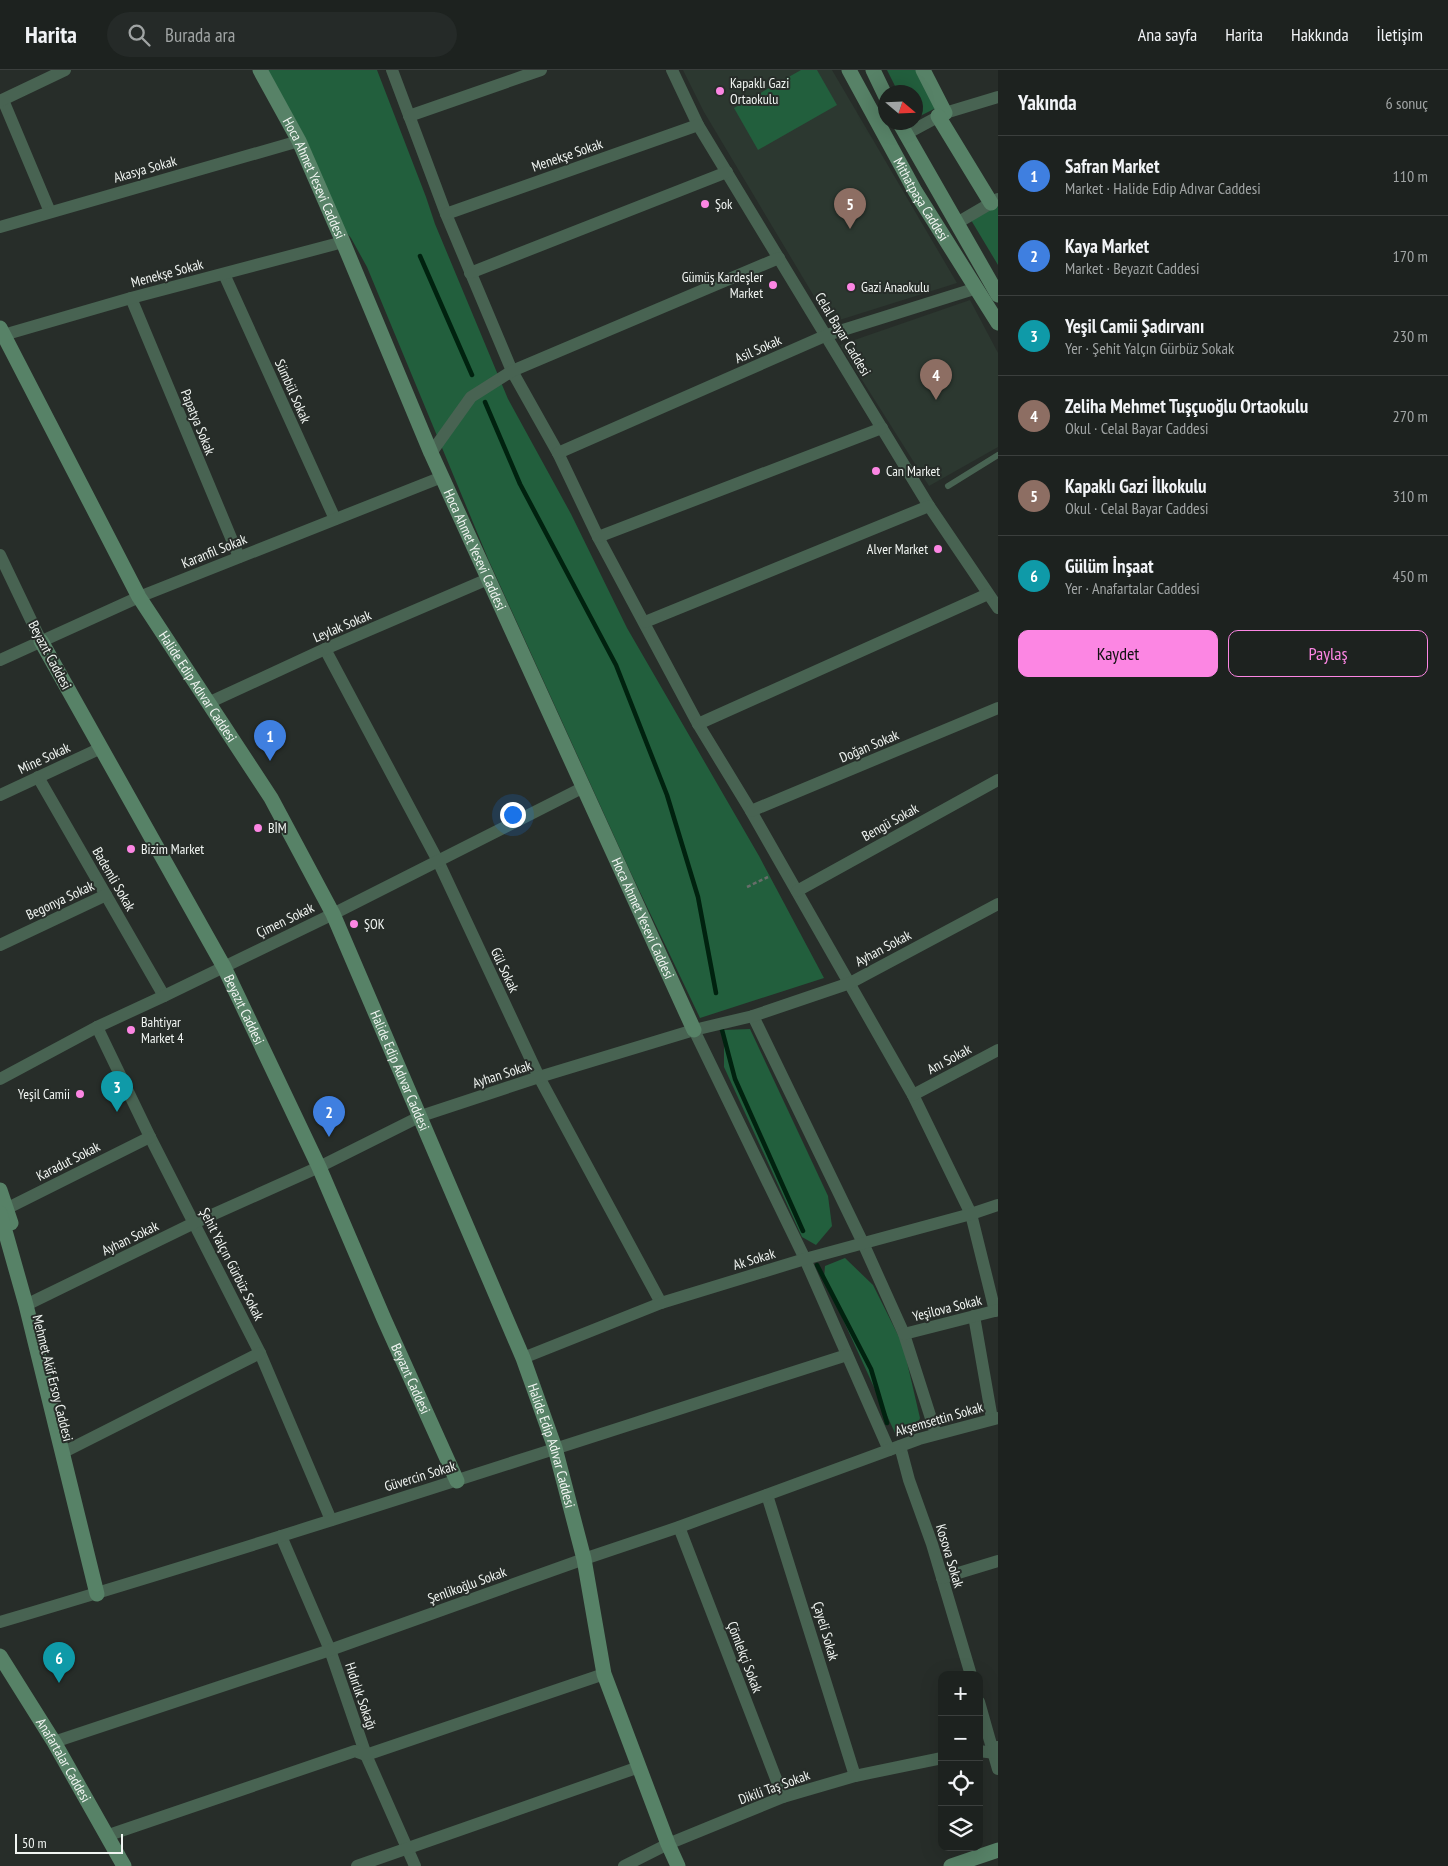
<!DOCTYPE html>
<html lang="tr">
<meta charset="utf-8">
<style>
body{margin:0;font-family:"PT Sans Narrow",sans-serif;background:#252a28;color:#f1f3f6}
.controls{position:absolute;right:15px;bottom:15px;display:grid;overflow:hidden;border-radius:10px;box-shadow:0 5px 20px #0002}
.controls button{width:45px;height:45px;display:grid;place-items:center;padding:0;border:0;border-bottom:1px solid #3b3f3d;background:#1d221f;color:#f1f3f6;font:25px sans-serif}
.compass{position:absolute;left:878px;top:15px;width:45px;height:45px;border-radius:50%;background:#1d221f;box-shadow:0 5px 20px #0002;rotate:109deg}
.scale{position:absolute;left:15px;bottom:12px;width:108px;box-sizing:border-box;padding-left:5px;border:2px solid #f1f5f2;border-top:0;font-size:14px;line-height:18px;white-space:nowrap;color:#f1f5f2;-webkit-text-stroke:4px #272d29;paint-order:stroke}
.you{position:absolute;left:512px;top:744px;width:18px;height:18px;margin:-12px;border:4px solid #fff;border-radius:50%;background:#1a73e8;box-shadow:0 0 0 8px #1a73e833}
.badge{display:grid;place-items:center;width:32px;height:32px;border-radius:50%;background:#fc86e3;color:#fff;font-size:16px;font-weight:700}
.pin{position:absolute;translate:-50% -41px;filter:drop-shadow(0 1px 2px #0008)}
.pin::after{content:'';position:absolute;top:26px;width:18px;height:15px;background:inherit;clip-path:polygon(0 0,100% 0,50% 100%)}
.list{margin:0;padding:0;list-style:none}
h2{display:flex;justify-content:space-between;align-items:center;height:65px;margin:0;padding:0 20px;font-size:21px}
h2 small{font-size:16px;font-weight:400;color:#a0a4a4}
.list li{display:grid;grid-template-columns:32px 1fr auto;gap:15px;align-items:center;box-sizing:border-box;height:80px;padding:0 20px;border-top:1px solid #3b3f3d}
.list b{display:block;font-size:19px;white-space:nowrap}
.list p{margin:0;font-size:16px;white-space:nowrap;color:#a0a4a4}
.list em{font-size:16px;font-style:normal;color:#a0a4a4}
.actions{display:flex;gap:10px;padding:15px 20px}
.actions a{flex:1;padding:11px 0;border:1px solid #fc86e3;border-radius:10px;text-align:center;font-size:18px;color:#fc86e3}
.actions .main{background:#fc86e3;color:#111}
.icon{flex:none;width:28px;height:28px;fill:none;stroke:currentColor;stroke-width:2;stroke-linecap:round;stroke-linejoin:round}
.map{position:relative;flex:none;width:998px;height:1796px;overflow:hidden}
header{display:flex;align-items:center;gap:30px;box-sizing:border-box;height:70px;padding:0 25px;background:#1d221f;border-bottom:1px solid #3b3f3d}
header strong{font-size:24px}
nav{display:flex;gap:28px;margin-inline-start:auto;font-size:18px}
.search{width:350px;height:45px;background:#252a28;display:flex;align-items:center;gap:12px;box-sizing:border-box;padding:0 18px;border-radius:28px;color:#a0a4a4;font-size:19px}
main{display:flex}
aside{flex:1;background:#1d221f}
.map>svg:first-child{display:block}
.built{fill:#2c3830}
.green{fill:#225f3d}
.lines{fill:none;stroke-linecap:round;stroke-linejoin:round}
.stream{stroke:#00220f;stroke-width:4.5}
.path{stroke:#676d69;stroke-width:2.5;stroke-dasharray:4 2.5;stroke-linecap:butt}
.lane{stroke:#486352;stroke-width:6}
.street{stroke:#486352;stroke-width:12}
.secondary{stroke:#578267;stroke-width:15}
.poi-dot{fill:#fc86e3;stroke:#272d29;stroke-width:2}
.labels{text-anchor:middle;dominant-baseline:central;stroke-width:4;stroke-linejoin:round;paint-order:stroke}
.poi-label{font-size:14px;fill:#f1f5f2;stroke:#272d29;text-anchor:start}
.street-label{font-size:14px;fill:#f1f5f2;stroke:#272d29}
</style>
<header>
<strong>Harita</strong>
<div class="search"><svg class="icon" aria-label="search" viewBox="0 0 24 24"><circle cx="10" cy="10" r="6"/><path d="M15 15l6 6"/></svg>Burada ara</div>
<nav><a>Ana sayfa</a><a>Harita</a><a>Hakkında</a><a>İletişim</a></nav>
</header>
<main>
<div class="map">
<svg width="998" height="1796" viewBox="0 0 998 1796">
<rect width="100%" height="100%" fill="#272d29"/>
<!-- built -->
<g class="built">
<path d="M683 0H832L957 213 830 253 704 42Z"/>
<path d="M970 230 998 283V377L929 416 840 275Z"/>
</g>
<!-- green -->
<g class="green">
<path d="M267 0H377L426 127 435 154 508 329 571 444 627 558 759 786 824 908 700 948 630 801 489 491 367 197 351 168 373 164 351 168 341 156Z"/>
<path d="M801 0H817L837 35 758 80 734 38Z"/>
<path d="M887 0H919L938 37 916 48V22H898Z"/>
<path d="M998 135V195L971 150Z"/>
<path d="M750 959 828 1126 832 1156 816 1175 802 1167 724 997V960Z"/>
<path d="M845 1188 873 1215 903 1275 920 1348 916 1359 895 1363 824 1208 825 1196Z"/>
</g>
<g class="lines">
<!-- stream -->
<g class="stream">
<path d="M420 186 472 305"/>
<path d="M485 332 520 414 616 595 667 725 698 827 716 923"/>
<path d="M721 956 735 1009 803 1161"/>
<path d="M817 1195 871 1299 887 1353"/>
</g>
<!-- path -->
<path class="path" d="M747 817 768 807"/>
<!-- lane -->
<path class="lane" d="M948 416 998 385"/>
<!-- street -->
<g class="street">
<path d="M392 0 446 144 512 301 558 383 598 467 698 654 751 741 913 1025 971 1144 995 1241"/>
<path d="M672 0 698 55 929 436 998 538"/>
<path d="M3 30 50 142"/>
<path d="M0 31 65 0"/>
<path d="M409 46 541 0"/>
<path d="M906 64 945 43 998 27"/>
<path d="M446 144 698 55"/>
<path d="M957 153 998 129"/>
<path d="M0 157 299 71"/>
<path d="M470 203 727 102"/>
<path d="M224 204 335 449"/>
<path d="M131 228 239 487"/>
<path d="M0 266 131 228 343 172"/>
<path d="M431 383 471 327 512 301 779 188"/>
<path d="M558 383 827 265 977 218"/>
<path d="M598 467 882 358"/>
<path d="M0 485 41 571"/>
<path d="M645 552 929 436"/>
<path d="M325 579 438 791 539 1007 661 1233"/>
<path d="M0 590 139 527 442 407"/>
<path d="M208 633 325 579 488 509"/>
<path d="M698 654 988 524"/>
<path d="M38 707 164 926"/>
<path d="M0 725 101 678"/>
<path d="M751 741 998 638"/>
<path d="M797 821 998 710"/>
<path d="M0 875 106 825"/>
<path d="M753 946 863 1173 904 1264 936 1364"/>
<path d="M97 957 150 1067 260 1283 331 1450"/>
<path d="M694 960 805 1189 889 1380"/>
<path d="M0 1009 97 957 164 926 333 844 582 718"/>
<path d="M913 1025 998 980"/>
<path d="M0 1142 150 1067"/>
<path d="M26 1235 194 1153 319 1097 421 1046 539 1007 694 960 753 946 850 913 998 834"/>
<path d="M974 1246 992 1349"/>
<path d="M904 1264 998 1240"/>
<path d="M523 1288 661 1233 805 1189 971 1144 998 1135"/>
<path d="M900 1376 909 1410 932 1474 971 1605"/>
<path d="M62 1383 260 1283"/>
<path d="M767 1425 855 1706"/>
<path d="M679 1457 783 1727"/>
<path d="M281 1466 330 1580 366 1685 415 1796"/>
<path d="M942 1508 998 1491"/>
<path d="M0 1552C284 1468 565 1375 847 1285"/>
<path d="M979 1632 998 1699"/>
<path d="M54 1672 330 1580 584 1489 679 1457 919 1369 998 1348"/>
<path d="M979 1681 995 1683 997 1677"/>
<path d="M106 1766 355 1681 366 1685 604 1604"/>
<path d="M357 1796 639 1697"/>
<path d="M624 1796 668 1774 783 1727 855 1706 942 1688"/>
</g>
<!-- secondary -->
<g class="secondary">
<path id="s1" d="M260 0 299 71 343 172 431 383 694 960"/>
<path id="s2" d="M849 0 915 121 998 253"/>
<path d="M873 0 886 27"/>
<path d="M923 0 945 43"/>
<path d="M938 46 991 133"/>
<path d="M899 52 998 225"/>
<path id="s3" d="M0 258 139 527 271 728 333 844 523 1288 555 1378 584 1489 604 1604 668 1774 678 1796"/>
<path id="s4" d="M41 571 224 897 319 1097 384 1249 457 1411"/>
<path d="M0 1120 11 1153"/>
<path d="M0 1143 26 1235 97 1524"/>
<path id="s5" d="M0 1586 54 1672 124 1796"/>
<path d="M951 1796 998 1780"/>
</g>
</g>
<!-- markers -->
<g class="poi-dot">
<circle cx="720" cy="21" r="5"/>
<circle cx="705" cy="134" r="5"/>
<circle cx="773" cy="215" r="5"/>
<circle cx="851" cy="217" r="5"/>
<circle cx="876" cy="401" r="5"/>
<circle cx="938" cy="479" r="5"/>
<circle cx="258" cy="758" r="5"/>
<circle cx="131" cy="779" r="5"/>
<circle cx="354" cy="854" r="5"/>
<circle cx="131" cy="960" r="5"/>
<circle cx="80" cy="1024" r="5"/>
</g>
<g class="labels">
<!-- poi labels -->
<g class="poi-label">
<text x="730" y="13">Kapaklı Gazi<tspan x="730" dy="16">Ortaokulu</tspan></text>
<text x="715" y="134">Şok</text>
<text x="763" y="207" text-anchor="end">Gümüş Kardeşler<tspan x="763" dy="16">Market</tspan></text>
<text x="861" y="217">Gazi Anaokulu</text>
<text x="886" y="401">Can Market</text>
<text x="928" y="479" text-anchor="end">Alver Market</text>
<text x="268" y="758">BİM</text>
<text x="141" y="779">Bizim Market</text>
<text x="364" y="854">ŞOK</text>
<text x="141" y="952">Bahtiyar<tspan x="141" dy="16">Market 4</tspan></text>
<text x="70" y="1024" text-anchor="end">Yeşil Camii</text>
</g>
<!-- street labels -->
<g class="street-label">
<text transform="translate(567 85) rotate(-19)">Menekşe Sokak</text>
<text transform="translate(145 99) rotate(-16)">Akasya Sokak</text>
<text stroke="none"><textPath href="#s1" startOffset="121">Hoca Ahmet Yesevi Caddesi</textPath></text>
<text stroke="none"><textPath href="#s2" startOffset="148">Mithatpaşa Caddesi</textPath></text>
<text transform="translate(167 203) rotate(-15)">Menekşe Sokak</text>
<text transform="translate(843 264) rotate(59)">Celal Bayar Caddesi</text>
<text transform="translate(758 279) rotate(-24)">Asil Sokak</text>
<text transform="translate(293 321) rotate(66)">Sümbül Sokak</text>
<text transform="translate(198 352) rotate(68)">Papatya Sokak</text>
<text stroke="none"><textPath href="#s1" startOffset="526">Hoca Ahmet Yesevi Caddesi</textPath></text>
<text transform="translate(214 481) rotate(-22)">Karanfil Sokak</text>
<text transform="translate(342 556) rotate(-23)">Leylak Sokak</text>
<text transform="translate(50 585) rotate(62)">Beyazıt Caddesi</text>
<text stroke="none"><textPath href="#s3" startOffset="410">Halide Edip Adıvar Caddesi</textPath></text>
<text transform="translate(869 676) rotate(-23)">Doğan Sokak</text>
<text transform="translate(44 688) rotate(-25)">Mine Sokak</text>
<text transform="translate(890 752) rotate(-29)">Bengü Sokak</text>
<text transform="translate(114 809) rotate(60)">Bademli Sokak</text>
<text transform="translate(60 830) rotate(-25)">Begonya Sokak</text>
<text stroke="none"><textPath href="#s1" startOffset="931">Hoca Ahmet Yesevi Caddesi</textPath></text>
<text transform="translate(285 850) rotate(-26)">Çimen Sokak</text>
<text transform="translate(883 878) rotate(-28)">Ayhan Sokak</text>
<text transform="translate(505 900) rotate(65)">Gül Sokak</text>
<text stroke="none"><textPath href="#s4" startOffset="421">Beyazıt Caddesi</textPath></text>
<text transform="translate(949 989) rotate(-28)">Anı Sokak</text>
<text stroke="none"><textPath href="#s3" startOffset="845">Halide Edip Adıvar Caddesi</textPath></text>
<text transform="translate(502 1004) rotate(-18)">Ayhan Sokak</text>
<text transform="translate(68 1091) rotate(-27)">Karadut Sokak</text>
<text transform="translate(130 1168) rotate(-26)">Ayhan Sokak</text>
<text transform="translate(754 1189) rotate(-17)">Ak Sokak</text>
<text transform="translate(232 1194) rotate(63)">Şehit Yalçın Gürbüz Sokak</text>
<text transform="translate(947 1238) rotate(-14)">Yeşilova Sokak</text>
<text transform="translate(53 1308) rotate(76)">Mehmet Akif Ersoy Caddesi</text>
<text stroke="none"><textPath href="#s4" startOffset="826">Beyazıt Caddesi</textPath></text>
<text transform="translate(939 1349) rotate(-16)">Akşemsettin Sokak</text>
<text stroke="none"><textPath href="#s3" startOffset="1250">Halide Edip Adıvar Caddesi</textPath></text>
<text transform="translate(420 1406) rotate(-17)">Güvercin Sokak</text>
<text transform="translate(950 1486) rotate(73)">Kosova Sokak</text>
<text transform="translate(467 1515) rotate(-20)">Şenlikoğlu Sokak</text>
<text transform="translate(826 1561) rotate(74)">Çayeli Sokak</text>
<text transform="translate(745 1587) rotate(69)">Çömlekçi Sokak</text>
<text transform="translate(361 1626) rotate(71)">Hıdırlık Sokağı</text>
<text stroke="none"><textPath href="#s5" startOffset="122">Anafartalar Caddesi</textPath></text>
<text transform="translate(774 1717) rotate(-20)">Dikili Taş Sokak</text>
</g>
</g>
</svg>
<div class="controls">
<button>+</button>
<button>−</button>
<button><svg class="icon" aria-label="locate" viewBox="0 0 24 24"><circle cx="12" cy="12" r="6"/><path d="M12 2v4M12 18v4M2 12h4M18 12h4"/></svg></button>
<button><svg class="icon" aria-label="layers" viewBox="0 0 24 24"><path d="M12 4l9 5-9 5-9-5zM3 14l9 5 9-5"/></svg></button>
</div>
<svg class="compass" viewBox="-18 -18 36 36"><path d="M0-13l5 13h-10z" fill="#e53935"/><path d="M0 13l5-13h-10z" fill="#a0a4a4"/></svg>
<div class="scale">50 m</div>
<div class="you"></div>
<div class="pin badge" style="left:270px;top:691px;background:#3f7fe0">1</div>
<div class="pin badge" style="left:329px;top:1067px;background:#3f7fe0">2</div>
<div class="pin badge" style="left:117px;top:1042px;background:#0f9aa8">3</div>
<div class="pin badge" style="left:936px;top:330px;background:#8d6e63">4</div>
<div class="pin badge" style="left:850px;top:159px;background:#8d6e63">5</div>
<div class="pin badge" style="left:59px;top:1613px;background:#0f9aa8">6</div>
</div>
<aside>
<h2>Yakında<small>6 sonuç</small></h2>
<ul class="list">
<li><span class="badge" style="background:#3f7fe0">1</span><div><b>Safran Market</b><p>Market · Halide Edip Adıvar Caddesi</p></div><em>110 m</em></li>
<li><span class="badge" style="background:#3f7fe0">2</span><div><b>Kaya Market</b><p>Market · Beyazıt Caddesi</p></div><em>170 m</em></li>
<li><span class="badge" style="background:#0f9aa8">3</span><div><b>Yeşil Camii Şadırvanı</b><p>Yer · Şehit Yalçın Gürbüz Sokak</p></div><em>230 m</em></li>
<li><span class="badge" style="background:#8d6e63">4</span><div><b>Zeliha Mehmet Tuşçuoğlu Ortaokulu</b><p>Okul · Celal Bayar Caddesi</p></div><em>270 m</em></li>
<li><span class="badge" style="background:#8d6e63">5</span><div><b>Kapaklı Gazi İlkokulu</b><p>Okul · Celal Bayar Caddesi</p></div><em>310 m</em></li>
<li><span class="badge" style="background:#0f9aa8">6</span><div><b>Gülüm İnşaat</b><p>Yer · Anafartalar Caddesi</p></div><em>450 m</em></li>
</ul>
<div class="actions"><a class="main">Kaydet</a><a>Paylaş</a></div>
</aside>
</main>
